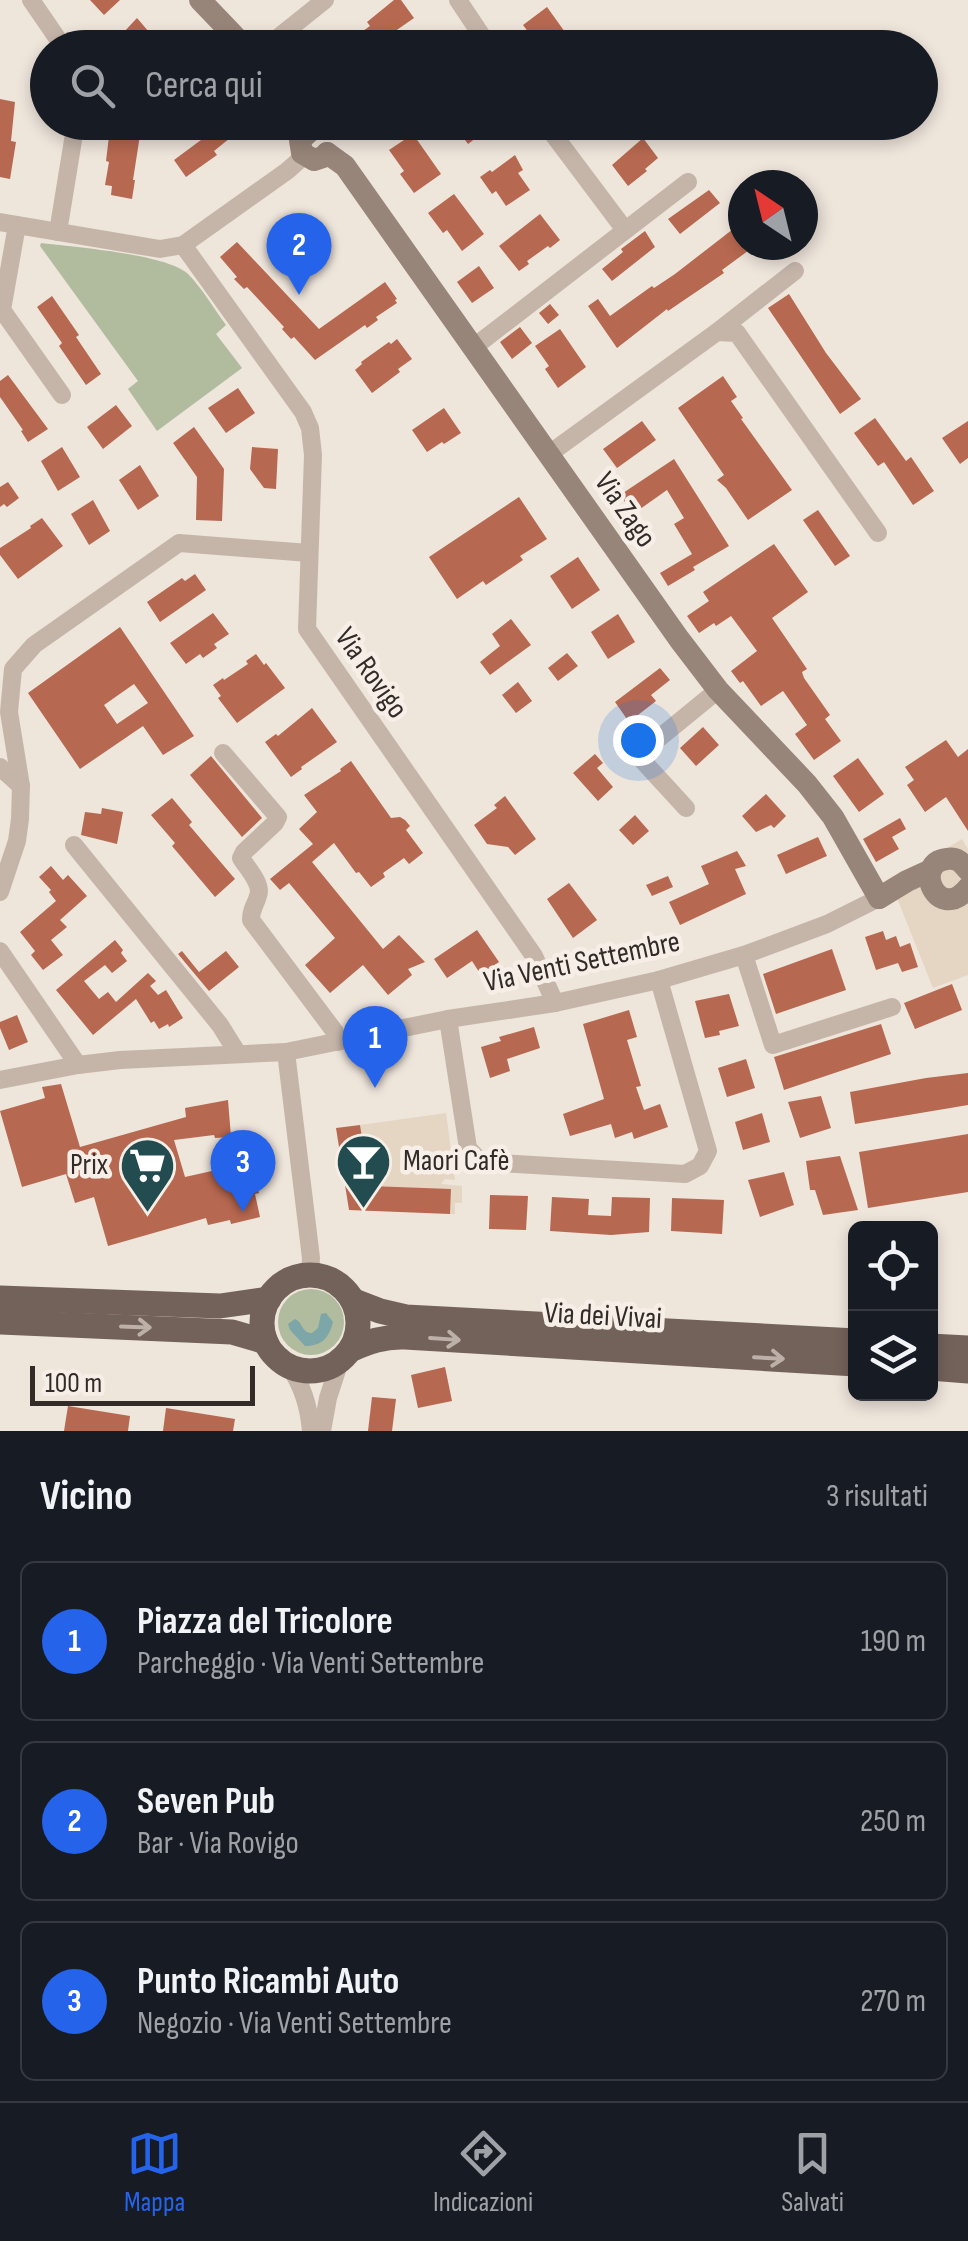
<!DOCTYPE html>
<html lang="it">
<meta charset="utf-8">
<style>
body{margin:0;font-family:"Sofia Sans Condensed",sans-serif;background:#242831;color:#f1f3f6}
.controls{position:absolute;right:30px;bottom:30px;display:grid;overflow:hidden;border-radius:15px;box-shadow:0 5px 15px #0003}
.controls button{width:90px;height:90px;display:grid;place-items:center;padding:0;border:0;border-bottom:2px solid #363941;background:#171b24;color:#f1f3f6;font:50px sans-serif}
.compass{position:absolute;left:728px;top:170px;width:90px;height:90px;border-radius:50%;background:#171b24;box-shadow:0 5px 15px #0003;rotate:325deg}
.scale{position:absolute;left:30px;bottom:25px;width:225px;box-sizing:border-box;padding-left:10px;border:5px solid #332b28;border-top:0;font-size:28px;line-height:35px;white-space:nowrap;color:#332b28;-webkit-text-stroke:8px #f7efe7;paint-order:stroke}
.you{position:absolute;left:638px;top:740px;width:35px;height:35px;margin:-25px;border:8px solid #fff;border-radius:50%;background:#1a73e8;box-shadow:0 0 0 15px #1a73e833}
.badge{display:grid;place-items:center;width:65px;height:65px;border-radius:50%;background:#2563eb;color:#fff;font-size:32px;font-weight:700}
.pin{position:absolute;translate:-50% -82px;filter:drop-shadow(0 2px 5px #0008)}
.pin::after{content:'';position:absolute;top:52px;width:35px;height:30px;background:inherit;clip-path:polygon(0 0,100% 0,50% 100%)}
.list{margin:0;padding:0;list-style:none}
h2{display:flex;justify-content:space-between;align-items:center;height:130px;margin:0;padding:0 40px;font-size:42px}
h2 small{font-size:32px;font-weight:400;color:#9ea1a6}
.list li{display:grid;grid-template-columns:65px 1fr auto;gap:30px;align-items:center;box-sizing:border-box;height:160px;margin:0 20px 20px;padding:0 20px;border:2px solid #363941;border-radius:15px}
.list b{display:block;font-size:38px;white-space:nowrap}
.list p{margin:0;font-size:32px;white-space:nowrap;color:#9ea1a6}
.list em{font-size:32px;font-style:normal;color:#9ea1a6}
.icon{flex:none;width:55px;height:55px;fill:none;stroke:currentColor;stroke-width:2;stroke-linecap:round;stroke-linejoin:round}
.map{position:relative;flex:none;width:968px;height:1431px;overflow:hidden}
.search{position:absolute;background:#171b24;box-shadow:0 5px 15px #0003;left:30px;right:30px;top:30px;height:110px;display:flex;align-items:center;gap:25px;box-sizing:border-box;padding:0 35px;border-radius:55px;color:#9ea1a6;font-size:38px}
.sheet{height:670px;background:#171b24}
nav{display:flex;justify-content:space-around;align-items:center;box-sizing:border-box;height:140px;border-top:2px solid #363941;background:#171b24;font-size:28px;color:#9ea1a6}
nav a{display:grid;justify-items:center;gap:5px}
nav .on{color:#2563eb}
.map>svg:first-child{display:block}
.green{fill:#b1bb9d}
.plaza{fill:#e5d6c4}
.water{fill:#7da6a8}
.building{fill:#b76850;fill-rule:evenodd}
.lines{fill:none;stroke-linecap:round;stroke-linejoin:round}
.street{stroke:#c5b5a9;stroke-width:18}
.secondary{stroke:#98857a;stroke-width:22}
.primary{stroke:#73625a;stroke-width:25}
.oneway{stroke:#bcb0a8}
.labels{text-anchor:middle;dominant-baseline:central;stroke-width:9;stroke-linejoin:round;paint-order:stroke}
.street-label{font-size:30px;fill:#332b28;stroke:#f7efe7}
.poi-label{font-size:30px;fill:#332b28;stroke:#f7efe7;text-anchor:start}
</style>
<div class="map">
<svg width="968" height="1431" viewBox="0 0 968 1431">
<rect width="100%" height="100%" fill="#eee5db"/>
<!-- green -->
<g class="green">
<path d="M41 243C73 247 167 254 188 274 202 288 214 309 226 325L216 334 242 368 157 431 128 389 138 381 40 246Z"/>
<circle cx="311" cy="1322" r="33"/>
</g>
<!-- plaza -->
<g class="plaza">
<path d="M962 839 968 849V975L933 988 891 883Z"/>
<path d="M446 1113 455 1180 445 1179 441 1184 462 1186V1203H455V1214H450L451 1190 370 1186 360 1125Z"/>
</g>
<!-- water -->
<path class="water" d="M326 1313 333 1322C329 1337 323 1346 305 1346L290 1330 288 1324 295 1319C303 1322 301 1333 312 1333L318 1328 321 1314Z"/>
<!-- building -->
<g class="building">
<path d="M90 0H120L104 15Z"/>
<path d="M394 0H401L414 18 371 48H339L370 26 367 22Z"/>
<path d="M547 7 570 39 566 42 570 48H540L523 25Z"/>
<path d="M137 18 149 32 165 48H122L129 41 122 34Z"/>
<path d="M0 99 15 102 11 141 16 142 10 179 0 177Z"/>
<path d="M114 122H142L133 180H135L132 199 111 195 112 186 105 185 109 162 106 161 109 136H111Z"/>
<path d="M217 122H250L214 151 217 155 186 177 174 160 205 137 203 133Z"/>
<path d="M452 122H477L484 132 468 144Z"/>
<path d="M413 134 441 174 414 193 400 174 404 171 389 150Z"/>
<path d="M643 138 658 158 645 169 647 171 628 186 612 165Z"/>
<path d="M515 155 523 170 518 173 530 190 506 206 496 191 492 194 480 177 490 170 492 172Z"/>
<path d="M709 190 720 203 680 234 668 219Z"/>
<path d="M454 194 484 234 462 251 447 230 443 233 428 213Z"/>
<path d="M540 214 560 240 550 248 548 246 527 261 529 264 519 271 499 246Z"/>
<path d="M737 226 743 234V245H756L722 270 724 273 668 311 667 309 617 348 588 306 598 299 610 316 652 286 654 288 675 274Z"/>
<path d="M645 231 655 247 612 281 602 269 623 252 621 249Z"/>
<path d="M237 242 319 329 385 282 397 299 395 300 397 303 376 317 378 320 367 328 365 325 315 360 294 337 291 339 282 329 284 327 247 287 244 289 234 279 237 277 220 257Z"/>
<path d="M479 266 494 288 472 303 457 282Z"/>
<path d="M789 294 826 353 861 399 840 414 768 308Z"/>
<path d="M52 296 79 335 76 337 101 374 86 385 59 346 62 343 37 307Z"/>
<path d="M550 304 559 315 548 324 539 313Z"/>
<path d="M520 327 532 343 512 359 500 342Z"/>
<path d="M560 329 586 367 558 388 545 369 549 366 535 346Z"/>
<path d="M397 339 412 359 398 369 400 372 372 393 355 370 362 364 361 362 389 342 391 344Z"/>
<path d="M8 375 48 429 28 442 21 431 23 430 0 397V381Z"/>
<path d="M723 376 737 397 731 401 743 418 741 419 792 490 748 520 726 488 717 480 724 475 678 408Z"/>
<path d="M238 388 255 413 226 433 208 408Z"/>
<path d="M116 405 132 426 103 449 87 427Z"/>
<path d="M444 408 461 433 444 444 442 442 427 452 412 430Z"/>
<path d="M875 418 906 461 911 457 934 491 913 505 884 462 878 466 854 433Z"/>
<path d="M642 421 656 440 617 468 603 449Z"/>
<path d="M968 421V458L960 464 942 438Z"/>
<path d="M194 427 224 469 222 521 196 520 197 477 173 443Z"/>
<path d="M62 447 80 477 58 491 41 461Z"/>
<path d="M252 447 278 449 276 489 264 488 250 469Z"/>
<path d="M674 459 729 546 693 567 695 570 668 586 660 573 692 554 674 524 684 518 667 490 633 514 620 495Z"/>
<path d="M140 465 159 496 138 510 119 480Z"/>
<path d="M8 482 19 498 7 507 4 504 0 507V487Z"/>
<path d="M519 497 547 539 520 556 523 560 486 585 483 581 457 599 429 557Z"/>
<path d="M93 500 110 531 89 545 71 514Z"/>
<path d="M818 510 850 556 835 566 803 520Z"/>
<path d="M42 518 63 546 18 579 0 555V548L31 528 30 526Z"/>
<path d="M774 544 808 592 772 618 807 669 802 672 804 678 830 715 825 719 841 741 814 760 795 734 807 725 783 691 761 706 743 681 740 683 731 671 757 651 731 616 716 626 714 623 699 633 687 616 709 601 703 592Z"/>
<path d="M578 557 600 590 572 609 550 576Z"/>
<path d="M195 574 206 590 160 622 147 602 182 578 185 581Z"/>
<path d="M213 613 229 634 214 644 217 648 203 658 200 654 186 664 170 643Z"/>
<path d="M618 614 635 642 608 659 591 632Z"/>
<path d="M511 619 531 645 490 675 480 662 500 646 492 634Z"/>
<path d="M120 627 194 736 163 755 143 726 80 769 28 693ZM134 684 148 703 117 724 104 705Z"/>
<path d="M567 653 578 666 558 681 548 668Z"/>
<path d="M256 654 264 665 266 663 285 688 237 723 218 698 221 696 213 685 223 678 224 680 248 664 246 661Z"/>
<path d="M660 668 670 680 651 695 656 701 629 722 615 702Z"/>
<path d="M518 682 532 701 516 713 502 695Z"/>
<path d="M312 708 337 742 301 767 302 769 291 777 265 742 276 734 278 736Z"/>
<path d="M703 727 719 745 696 766 680 748Z"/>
<path d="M946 740 958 757 968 749V831L946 797 925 812 907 785 914 780 905 767Z"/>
<path d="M595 754 603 763 597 768 613 787 598 801 573 773Z"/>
<path d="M211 756 262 818 242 837 190 775Z"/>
<path d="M858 758 884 794 859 812 833 776Z"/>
<path d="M351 761 391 818 400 817 405 820 410 826 406 830 423 853 409 864 404 858 383 873 385 877 371 887 359 872 356 873 334 843 312 862 383 949 399 935 425 962 408 969 412 975 388 995 363 965 330 993 305 965 335 938 289 883 280 890 270 879 313 844 299 829 317 812 304 795 341 771 340 769Z"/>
<path d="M766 794 786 816 774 828 771 825 756 832 742 816Z"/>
<path d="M505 796 536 839 515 855 508 847 487 844 474 825 497 808 494 805Z"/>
<path d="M172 798 192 822 189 825 235 879 215 897 172 846 175 843 151 815Z"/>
<path d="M102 808 123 812 117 844 81 835 85 812 101 814Z"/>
<path d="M635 815 649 831 633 845 619 830Z"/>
<path d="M900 818 906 829 892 837 899 849 876 862 863 839Z"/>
<path d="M818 837 827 856 786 874 777 855Z"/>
<path d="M737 851 746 866 735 869 746 894 680 925 669 902 709 884 701 866Z"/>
<path d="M51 866 63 880 68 875 87 896 60 920 67 927 51 940 63 955 43 970 31 955 35 951 20 932 56 901 49 892 51 890 39 877Z"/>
<path d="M668 876 673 887 652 896 646 885Z"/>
<path d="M569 883 597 920 573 938 547 899Z"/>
<path d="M477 930 499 962 481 975 472 961 447 978 434 959Z"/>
<path d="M883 931 886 940 896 936 900 947 910 943 918 967 902 972 898 963 876 970 865 937Z"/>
<path d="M115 940 123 950 121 953 127 961 112 973 105 965 84 981 99 999 108 992 116 1002 148 973 156 981 150 986 158 995 166 990 183 1018 169 1027 168 1024 159 1029 154 1021 151 1023 136 999 93 1035 56 990Z"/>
<path d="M832 949 846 990 776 1014 763 974Z"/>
<path d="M182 951 199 972 226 951 239 967 209 991 178 954Z"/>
<path d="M952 984 962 1010 915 1029 904 1003Z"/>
<path d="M729 994 739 1026 719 1031 720 1035 705 1038 695 1001Z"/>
<path d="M629 1010 637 1037 627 1040 641 1086 636 1087 644 1110 660 1104 668 1127 634 1139 632 1132 615 1138 611 1124 570 1136 563 1114 604 1099 583 1024Z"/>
<path d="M17 1015 28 1042 9 1050 0 1028V1022Z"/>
<path d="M881 1024 891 1054 784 1090 774 1057Z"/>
<path d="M534 1027 540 1048 507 1059 510 1071 490 1078 481 1047 501 1041 499 1037Z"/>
<path d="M746 1059 755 1088 727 1097 718 1068Z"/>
<path d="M968 1073V1105L855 1124 850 1092 926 1078Z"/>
<path d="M61 1084 80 1147 186 1117 185 1108 228 1100 231 1137 215 1138 214 1135 174 1140 185 1177 252 1162 259 1193 255 1194 260 1217 231 1224 230 1220 208 1225 206 1218 108 1246 94 1197 75 1203 66 1174 22 1187 0 1111 45 1098 42 1087Z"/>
<path d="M821 1096 831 1128 800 1138 788 1102Z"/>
<path d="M762 1113 770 1142 743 1150 735 1122Z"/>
<path d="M360 1125 370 1186 451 1189 450 1214 349 1210 336 1128Z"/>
<path d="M968 1134V1192L868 1208 859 1152Z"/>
<path d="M840 1156 858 1210 823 1215 815 1190H810L806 1161Z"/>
<path d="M784 1172 794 1205 760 1217 748 1180Z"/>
<path d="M490 1195 528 1196 526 1230 489 1229Z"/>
<path d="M552 1197 589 1199 588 1215 611 1216 612 1197 650 1198 649 1232 611 1235 550 1231Z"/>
<path d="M672 1198 724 1200 722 1234 671 1231Z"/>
<path d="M445 1367 452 1401 418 1408 411 1375Z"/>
<path d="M372 1397 396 1399 392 1431H368Z"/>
<path d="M68 1406 130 1416 128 1431H64Z"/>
<path d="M166 1408 235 1419 233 1431H163Z"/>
</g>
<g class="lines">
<!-- street -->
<g class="street">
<path d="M31 0 64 48"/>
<path d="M458 0 490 48"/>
<path d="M265 48 325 0"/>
<path d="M544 122 625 230"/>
<path d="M0 222 160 249 183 245 287 171 304 156"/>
<path d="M17 225 2 310 62 395"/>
<path d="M58 232 76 122"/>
<path d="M183 245 303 412 310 428 313 455 307 629 534 956 555 1003"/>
<path d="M717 332 795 271"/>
<path d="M474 347 688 182"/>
<path d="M549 454 717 332 737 333 878 533"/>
<path d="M223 753 278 817 275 823 244 852 241 858C247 868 263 884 258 896 255 907 251 908 251 920L335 1032 338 1042"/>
<path d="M0 767 21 786"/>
<path d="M686 808 641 759 642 752 718 690"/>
<path d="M74 845 220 1025 238 1054"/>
<path d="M0 892 17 841 20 819 21 786 9 712 13 669 34 645 179 543 309 553"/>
<path d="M0 951 78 1065"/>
<path d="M744 955 773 1045 892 1007"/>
<path d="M448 1019 468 1148 481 1162 685 1174 700 1166 708 1151 659 980"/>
<path d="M286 1052 311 1258 310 1275"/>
<path d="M0 1080 78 1065 120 1060 286 1052 448 1019 555 1003 659 980 744 955 827 924 879 898"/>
<path d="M289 1366C303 1386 309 1406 311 1431"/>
<path d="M322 1431 328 1398 340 1361"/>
</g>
<!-- secondary -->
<g class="secondary">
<path d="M200 0 246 48"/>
<path d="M310 131 300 140 302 153 314 160 323 157 327 153"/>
<path d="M327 153 345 166 679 639 718 690 807 784 833 817 879 898"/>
<path d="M968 870C962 863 957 857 947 859 911 863 938 924 968 888"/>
<path d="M879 898 907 881 931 870"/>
</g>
<!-- primary -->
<g class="primary">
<circle cx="310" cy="1323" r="48"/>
<path d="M0 1298 220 1306 269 1299"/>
<path d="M354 1301 380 1311 406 1317 856 1341"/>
<path d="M0 1322 232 1332 266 1342"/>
<path d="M930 1346 968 1348"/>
<path d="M350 1350C368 1342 384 1336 405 1337L856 1364"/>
<path d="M930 1368 968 1371"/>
</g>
</g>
<!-- one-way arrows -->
<defs><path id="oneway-shaft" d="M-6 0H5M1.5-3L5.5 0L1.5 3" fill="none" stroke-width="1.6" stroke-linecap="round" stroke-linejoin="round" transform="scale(2.5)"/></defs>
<g class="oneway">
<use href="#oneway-shaft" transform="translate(136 1327) rotate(2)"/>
<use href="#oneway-shaft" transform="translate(445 1339) rotate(4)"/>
<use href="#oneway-shaft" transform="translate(769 1358) rotate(3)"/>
</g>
<!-- icons -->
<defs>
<symbol id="bar-pin" viewBox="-11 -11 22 30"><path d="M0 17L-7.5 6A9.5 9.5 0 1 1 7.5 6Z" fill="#224c4f" stroke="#f7efe7"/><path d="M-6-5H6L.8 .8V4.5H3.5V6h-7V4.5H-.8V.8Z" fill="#fff"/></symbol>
<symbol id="supermarket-pin" viewBox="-11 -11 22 30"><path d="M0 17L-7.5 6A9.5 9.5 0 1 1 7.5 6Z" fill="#224c4f" stroke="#f7efe7"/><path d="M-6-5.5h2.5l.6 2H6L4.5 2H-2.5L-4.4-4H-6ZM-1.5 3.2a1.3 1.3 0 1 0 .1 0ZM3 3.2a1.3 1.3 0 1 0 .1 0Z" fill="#fff"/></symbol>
</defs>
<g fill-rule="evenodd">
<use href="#bar-pin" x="332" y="1130" width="63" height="86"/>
<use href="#supermarket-pin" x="116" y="1134" width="63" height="86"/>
</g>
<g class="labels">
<!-- street labels -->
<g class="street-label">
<text transform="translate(625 510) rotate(55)">Via Zago</text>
<text transform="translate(371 673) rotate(55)">Via Rovigo</text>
<text transform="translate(582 962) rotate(-12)">Via Venti Settembre</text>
<text transform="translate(603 1316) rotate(3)">Via dei Vivai</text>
</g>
<!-- poi labels -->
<g class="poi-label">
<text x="403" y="1161">Maori Cafè</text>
<text x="108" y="1165" text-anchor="end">Prix</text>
</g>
</g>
</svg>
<div class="controls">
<button><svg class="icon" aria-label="locate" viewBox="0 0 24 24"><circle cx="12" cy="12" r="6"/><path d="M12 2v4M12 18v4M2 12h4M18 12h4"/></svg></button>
<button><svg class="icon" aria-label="layers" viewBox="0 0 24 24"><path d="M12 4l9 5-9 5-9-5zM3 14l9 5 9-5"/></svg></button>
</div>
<svg class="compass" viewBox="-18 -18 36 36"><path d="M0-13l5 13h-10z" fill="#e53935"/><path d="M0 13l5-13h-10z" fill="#9ea1a6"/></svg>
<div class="scale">100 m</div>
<div class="you"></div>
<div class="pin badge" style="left:375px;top:1088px">1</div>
<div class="pin badge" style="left:299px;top:295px">2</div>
<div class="pin badge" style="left:243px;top:1212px">3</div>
<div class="search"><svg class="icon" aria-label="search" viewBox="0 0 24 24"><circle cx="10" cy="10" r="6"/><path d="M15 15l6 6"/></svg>Cerca qui</div>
</div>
<section class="sheet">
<h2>Vicino<small>3 risultati</small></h2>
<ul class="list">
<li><span class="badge">1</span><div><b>Piazza del Tricolore</b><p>Parcheggio · Via Venti Settembre</p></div><em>190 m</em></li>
<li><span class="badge">2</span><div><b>Seven Pub</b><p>Bar · Via Rovigo</p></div><em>250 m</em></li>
<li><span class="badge">3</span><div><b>Punto Ricambi Auto</b><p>Negozio · Via Venti Settembre</p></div><em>270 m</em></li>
</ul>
</section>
<nav>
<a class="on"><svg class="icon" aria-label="map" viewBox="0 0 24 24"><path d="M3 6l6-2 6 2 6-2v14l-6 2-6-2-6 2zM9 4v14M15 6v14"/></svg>Mappa</a>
<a><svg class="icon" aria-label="directions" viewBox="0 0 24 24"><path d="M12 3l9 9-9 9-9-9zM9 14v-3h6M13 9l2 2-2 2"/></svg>Indicazioni</a>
<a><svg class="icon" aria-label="saved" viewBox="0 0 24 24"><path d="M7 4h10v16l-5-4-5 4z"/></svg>Salvati</a>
</nav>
